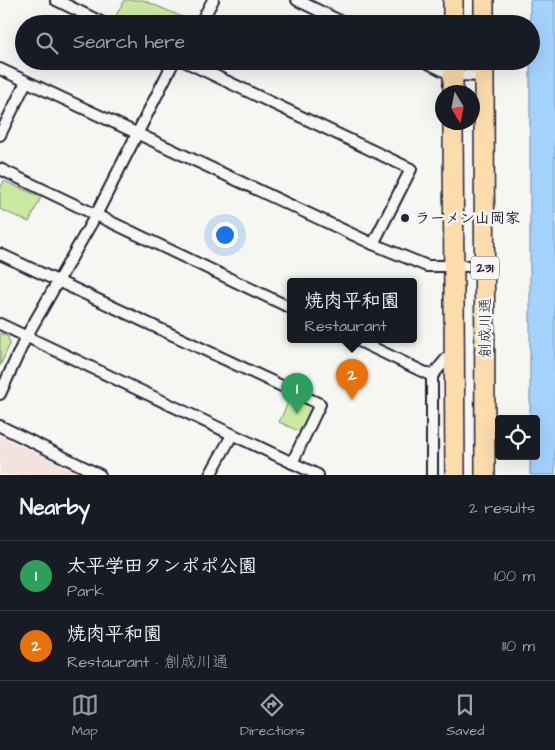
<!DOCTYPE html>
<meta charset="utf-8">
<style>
body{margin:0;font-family:"Architects Daughter","Klee One",sans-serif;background:#242831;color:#f1f3f6}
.controls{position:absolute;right:15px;bottom:15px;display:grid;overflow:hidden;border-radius:5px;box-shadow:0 5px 20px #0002}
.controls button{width:45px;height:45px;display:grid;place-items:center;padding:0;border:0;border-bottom:1px solid #363941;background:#171b24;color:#f1f3f6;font:25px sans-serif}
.compass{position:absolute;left:435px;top:85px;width:45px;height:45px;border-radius:50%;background:#171b24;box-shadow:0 5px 20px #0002;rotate:170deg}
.you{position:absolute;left:224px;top:234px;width:18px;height:18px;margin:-12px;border:4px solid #fff;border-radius:50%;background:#1a73e8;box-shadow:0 0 0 8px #1a73e833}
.badge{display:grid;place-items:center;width:32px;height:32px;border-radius:50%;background:#9495a2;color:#fff;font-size:16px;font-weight:700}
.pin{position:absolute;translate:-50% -41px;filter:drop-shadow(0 1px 2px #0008)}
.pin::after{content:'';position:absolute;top:26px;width:18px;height:15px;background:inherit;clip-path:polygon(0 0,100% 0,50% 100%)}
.popup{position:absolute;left:287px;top:278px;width:130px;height:65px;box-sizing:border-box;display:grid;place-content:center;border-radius:5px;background:#171b24;filter:drop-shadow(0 1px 4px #0005);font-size:16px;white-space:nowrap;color:#9ea1a6}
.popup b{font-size:19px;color:#f1f3f6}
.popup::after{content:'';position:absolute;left:50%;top:100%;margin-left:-10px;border:10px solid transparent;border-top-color:#171b24}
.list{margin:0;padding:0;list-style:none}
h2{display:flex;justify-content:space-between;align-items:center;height:65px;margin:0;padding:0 20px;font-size:21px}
h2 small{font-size:16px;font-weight:400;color:#9ea1a6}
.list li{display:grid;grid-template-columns:32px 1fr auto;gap:15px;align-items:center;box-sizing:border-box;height:70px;padding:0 20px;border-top:1px solid #363941}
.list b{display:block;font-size:19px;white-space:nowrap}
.list p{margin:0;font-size:16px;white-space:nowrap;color:#9ea1a6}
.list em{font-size:16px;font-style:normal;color:#9ea1a6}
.icon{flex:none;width:28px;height:28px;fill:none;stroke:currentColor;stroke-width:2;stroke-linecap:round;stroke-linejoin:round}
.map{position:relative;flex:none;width:555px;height:475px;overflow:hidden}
.search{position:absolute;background:#171b24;box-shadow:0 5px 20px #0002;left:15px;right:15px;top:15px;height:55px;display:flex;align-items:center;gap:12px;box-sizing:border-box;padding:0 18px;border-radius:28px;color:#9ea1a6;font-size:19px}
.sheet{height:205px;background:#171b24}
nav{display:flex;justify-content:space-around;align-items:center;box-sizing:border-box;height:70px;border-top:1px solid #363941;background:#171b24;font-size:14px;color:#9ea1a6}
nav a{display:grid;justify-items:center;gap:2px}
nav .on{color:#9495a2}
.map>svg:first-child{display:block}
.built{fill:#f4e2dd}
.green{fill:#cae9a1;stroke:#76866e}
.water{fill:#a3d2ff;stroke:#6f8cb1}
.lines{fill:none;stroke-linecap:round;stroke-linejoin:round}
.street-casing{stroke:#22223b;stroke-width:14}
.highway-casing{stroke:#22223b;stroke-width:22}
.street{stroke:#f6f6f2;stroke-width:10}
.highway{stroke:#fddcac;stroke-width:19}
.poi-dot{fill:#22223b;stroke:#f6f6f2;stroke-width:2}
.labels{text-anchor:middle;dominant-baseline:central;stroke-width:5;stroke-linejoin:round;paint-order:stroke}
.shield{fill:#f6f6f2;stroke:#626272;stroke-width:1}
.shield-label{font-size:14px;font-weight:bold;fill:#22223b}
.poi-label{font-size:15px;font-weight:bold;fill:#22223b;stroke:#f6f6f2;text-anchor:start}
.street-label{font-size:15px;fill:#22223b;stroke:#f6f6f2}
</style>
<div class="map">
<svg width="555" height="475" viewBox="0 0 555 475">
<rect width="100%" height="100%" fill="#f6f6f2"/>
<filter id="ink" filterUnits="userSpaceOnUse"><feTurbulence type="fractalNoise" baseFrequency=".02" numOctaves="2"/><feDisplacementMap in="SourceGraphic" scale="10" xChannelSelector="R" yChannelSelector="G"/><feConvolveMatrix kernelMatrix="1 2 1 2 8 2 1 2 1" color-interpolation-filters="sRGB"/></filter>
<g filter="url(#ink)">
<!-- built -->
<path class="built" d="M0 436 83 475H0Z"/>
<!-- green -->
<g class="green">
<path d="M124 0H143L187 19 185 24H128L115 18Z"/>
<path d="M4 181 41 197 29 222 0 209V189Z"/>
<path d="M0 333 8 337 10 344 0 366Z"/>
<path d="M291 396 315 407 303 433 279 422Z"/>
</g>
<!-- water -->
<path class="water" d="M530 0H555V475H530V456H536V419H530Z"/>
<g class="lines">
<defs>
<g id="street">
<path d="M56 0 105 24"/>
<path d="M297 0 346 24"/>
<path d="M200 24 213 0"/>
<path d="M184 61 411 169 373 244"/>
<path d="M424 61 452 75 484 76"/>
<path d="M0 69 373 244 427 266H485"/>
<path d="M0 135 26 82"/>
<path d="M0 169 291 308"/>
<path d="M0 254 320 404 292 463"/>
<path d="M0 324 318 475"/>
<path d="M355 339 432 376"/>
<path d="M0 394 26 337 96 215 174 61"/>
<path d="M0 426 100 475"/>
<path d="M210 475 232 435"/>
<path d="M432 475V376L453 351"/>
</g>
<g id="highway">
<path d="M484 0V24"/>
<path d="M453 24V0"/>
<path d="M453 61V92"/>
<path d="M484 61 485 475"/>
<path d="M453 122 455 475"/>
</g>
</defs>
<!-- street casing -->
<use href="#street" class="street-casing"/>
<!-- highway casing -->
<use href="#highway" class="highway-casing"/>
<!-- street -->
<use href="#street" class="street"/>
<!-- highway -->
<use href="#highway" class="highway"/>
</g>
</g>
<!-- markers -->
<circle class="poi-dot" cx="405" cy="218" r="5"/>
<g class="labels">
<!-- shield labels -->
<rect class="shield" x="471" y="256.5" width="28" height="23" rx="4"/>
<g class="shield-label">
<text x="485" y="268">231</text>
</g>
<!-- poi labels -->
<g class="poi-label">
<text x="415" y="218">ラーメン山岡家</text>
</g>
<!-- street labels -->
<g class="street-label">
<text transform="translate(485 328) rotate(-90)">創成川通</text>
</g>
</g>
</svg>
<div class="controls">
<button><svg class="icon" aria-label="locate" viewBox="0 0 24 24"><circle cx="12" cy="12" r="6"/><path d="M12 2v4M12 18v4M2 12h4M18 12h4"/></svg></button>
</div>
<svg class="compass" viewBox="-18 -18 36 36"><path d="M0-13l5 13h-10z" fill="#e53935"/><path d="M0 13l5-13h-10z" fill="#9ea1a6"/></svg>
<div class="you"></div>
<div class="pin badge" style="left:297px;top:414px;background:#2e9e5b">1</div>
<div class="pin badge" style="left:352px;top:400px;background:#e8710a">2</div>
<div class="popup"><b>焼肉平和園</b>Restaurant</div>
<div class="search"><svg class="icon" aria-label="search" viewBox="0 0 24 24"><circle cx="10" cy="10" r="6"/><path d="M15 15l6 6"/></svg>Search here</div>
</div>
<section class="sheet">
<h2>Nearby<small>2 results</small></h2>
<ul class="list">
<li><span class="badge" style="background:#2e9e5b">1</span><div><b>太平学田タンポポ公園</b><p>Park</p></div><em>100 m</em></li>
<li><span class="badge" style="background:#e8710a">2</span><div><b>焼肉平和園</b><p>Restaurant · 創成川通</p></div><em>110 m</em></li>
</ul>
</section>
<nav>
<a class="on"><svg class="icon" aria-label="map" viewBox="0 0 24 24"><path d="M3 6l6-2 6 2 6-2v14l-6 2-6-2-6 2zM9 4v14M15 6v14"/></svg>Map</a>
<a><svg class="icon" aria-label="directions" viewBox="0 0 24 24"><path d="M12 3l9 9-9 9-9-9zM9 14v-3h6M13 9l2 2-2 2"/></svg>Directions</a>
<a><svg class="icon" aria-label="saved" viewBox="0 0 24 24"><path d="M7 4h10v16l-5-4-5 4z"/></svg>Saved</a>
</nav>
